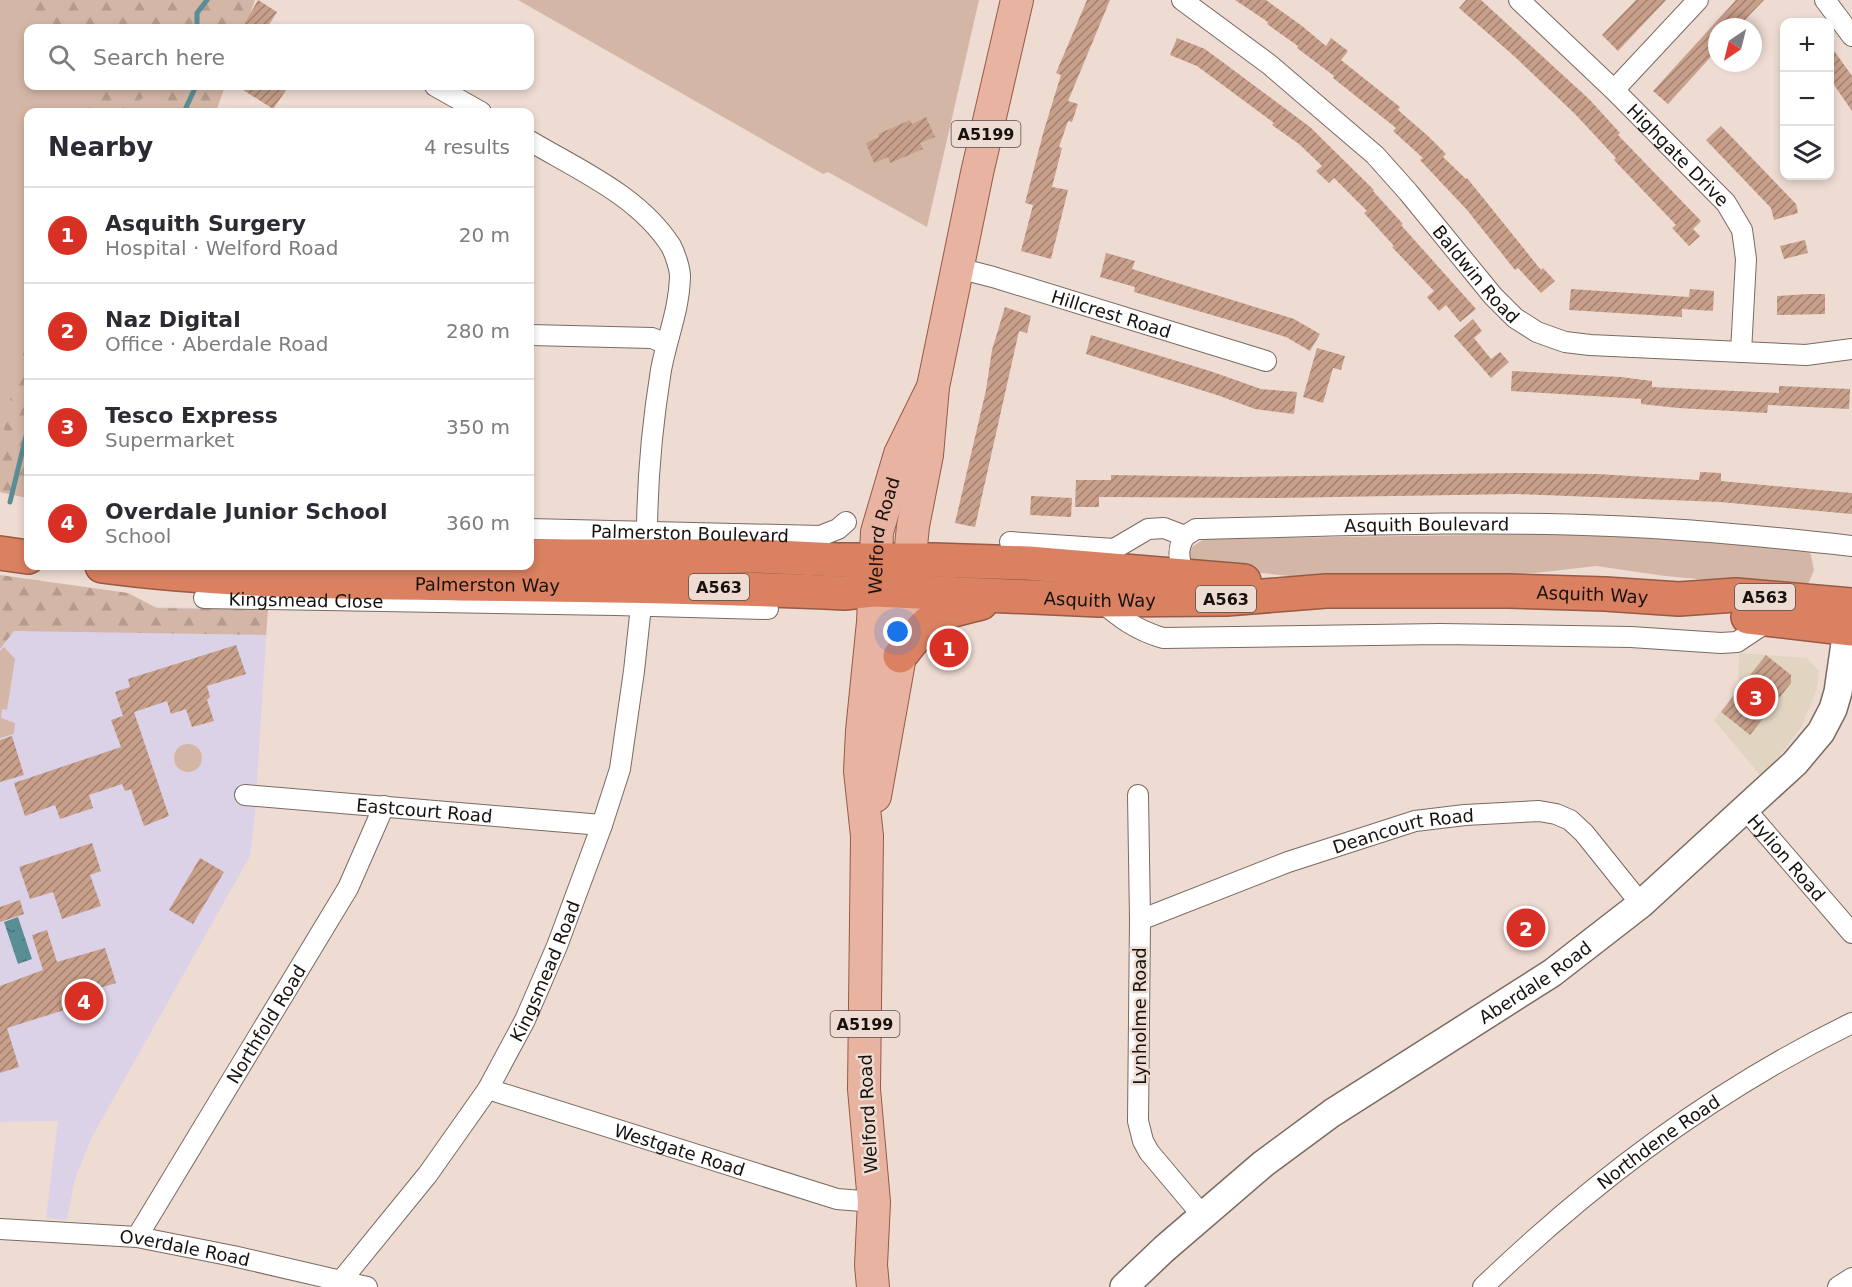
<!DOCTYPE html>
<meta charset="utf-8">
<style>
body{margin:0;font-family:"DejaVu Sans",sans-serif;background:#f2f2f3;color:#2b2b33}
.controls{position:absolute;right:18px;top:18px;display:grid;overflow:hidden;border-radius:12px;box-shadow:0 3px 9px #0003}
.controls button{width:54px;height:54px;display:grid;place-items:center;padding:0;border:0;border-bottom:2px solid #e1e1e2;background:#fff;color:#2b2b33;font:30px sans-serif}
.compass{position:absolute;left:1708px;top:18px;width:54px;height:54px;border-radius:50%;background:#fff;box-shadow:0 3px 9px #0003;rotate:215deg}
.you{position:absolute;left:898px;top:632px;width:21px;height:21px;margin:-15px;border:4px solid #fff;border-radius:50%;background:#1a73e8;box-shadow:0 0 0 9px #1a73e833}
.badge{display:grid;place-items:center;width:39px;height:39px;border-radius:50%;background:#d93025;color:#fff;font-size:20px;font-weight:700}
.pin{position:absolute;translate:-50% -50%;border:3px solid #fff;box-shadow:0 2px 6px #0006}
.list{margin:0;padding:0;list-style:none}
h2{display:flex;justify-content:space-between;align-items:center;height:78px;margin:0;padding:0 24px;font-size:26px}
h2 small{font-size:20px;font-weight:400;color:#7c7c81}
.list li{display:grid;grid-template-columns:39px 1fr auto;gap:18px;align-items:center;box-sizing:border-box;height:96px;padding:0 24px;border-top:2px solid #e1e1e2}
.list b{display:block;font-size:22px;white-space:nowrap}
.list p{margin:0;font-size:20px;white-space:nowrap;color:#7c7c81}
.list em{font-size:20px;font-style:normal;color:#7c7c81}
.icon{flex:none;width:33px;height:33px;fill:none;stroke:currentColor;stroke-width:2;stroke-linecap:round;stroke-linejoin:round}
.map{position:relative;flex:none;width:1852px;height:1287px;overflow:hidden}
.search{position:absolute;background:#fff;box-shadow:0 3px 9px #0003;left:24px;top:24px;width:510px;height:66px;display:flex;align-items:center;gap:15px;box-sizing:border-box;padding:0 21px;border-radius:12px;color:#7c7c81;font-size:22px}
.panel{position:absolute;background:#fff;box-shadow:0 3px 9px #0003;left:24px;top:108px;width:510px;height:462px;border-radius:12px}
.map>svg:first-child{display:block}
.commercial{fill:#e1d5c1}
.education{fill:#dcd2e7}
.green{fill:#d4b6a6}
.forest{fill:url(#forest-firs)}
.water{fill:url(#water-ripples)}
.lines{fill:none;stroke-linecap:round;stroke-linejoin:round}
.stream{stroke:#5a8e96;stroke-width:5}
.building{fill:url(#building-hatch)}
.street-casing{stroke:#7a6a61;stroke-width:22}
.secondary-casing{stroke:#7a6a61;stroke-width:30}
.primary-casing{stroke:#965a45;stroke-width:34}
.highway-casing{stroke:#965a45;stroke-width:36}
.street{stroke:#fff;stroke-width:20}
.secondary{stroke:#fff;stroke-width:27}
.primary{stroke:#e9b3a1;stroke-width:32}
.highway{stroke:#da8162;stroke-width:33}
.labels{text-anchor:middle;dominant-baseline:central;stroke-width:5;stroke-linejoin:round;paint-order:stroke}
.shield{fill:#eedcd3;stroke:#584f4a;stroke-width:1.5}
.shield-label{font-size:16px;font-weight:bold;fill:#18120f}
.street-label{font-size:18px;fill:#18120f;stroke:#eedcd3}
</style>
<div class="map">
<svg width="1852" height="1287" viewBox="0 0 1852 1287">
<defs>
<pattern id="forest-firs" width="22" height="20" patternUnits="userSpaceOnUse" patternTransform="scale(1.5)"><rect width="22" height="20" fill="#d4b6a6"/><path d="M5 1l3.5 6h-7zM16 11l3.5 6h-7z" fill="#b59b8e"/></pattern>
<pattern id="water-ripples" width="26" height="14" patternUnits="userSpaceOnUse" patternTransform="scale(1.5)"><rect width="26" height="14" fill="#5a8e96"/><path d="M2 4q2-2 4 0t4 0M15 11q2-2 4 0t4 0" fill="none" stroke="#497379"/></pattern>
<pattern id="building-hatch" width="6" height="6" patternUnits="userSpaceOnUse" patternTransform="scale(1.5)"><rect width="6" height="6" fill="#c89f8a"/><path d="M-1 1l2-2M0 6l6-6M5 7l2-2" fill="none" stroke="#a1806f"/></pattern>
</defs>
<rect width="100%" height="100%" fill="#eedcd3"/>
<!-- commercial -->
<path class="commercial" d="M1739 653 1807 658 1819 671 1817 689 1802 726 1778 758 1760 775 1714 720 1738 688Z"/>
<!-- education -->
<path class="education" d="M0 590 138 606 268 610 255 813 250 856 92 1137 75 1179 67 1220 46 1218 58 1121 0 1122Z"/>
<!-- green -->
<g class="green">
<path d="M0 0H249L235 28H28V86H205L192 112H28V498L0 492Z"/>
<path d="M518 0H979L927 227 828 172 823 174Z"/>
<path d="M1550 534 1643 536 1810 551 1814 570 1806 589 1665 576 1596 566 1535 573 1328 580 1195 566 1187 559 1192 547 1204 539Z"/>
<path d="M4 647 15 659 7 710 2 709 1 718 15 723 14 734 0 738V651Z"/>
<circle cx="188" cy="758" r="14"/>
</g>
<!-- forest -->
<g class="forest">
<path d="M34 0H255L245 28H38Z"/>
<path d="M77 86H225L216 112H157L160 86 122 112H91L84 109Z"/>
<path d="M28 340V498L0 492V448L14 381Z"/>
<path d="M0 575 128 593 157 608 268 610 266 635 14 631 0 649Z"/>
</g>
<!-- water -->
<path class="water" d="M18 917 32 959 18 964 4 922Z"/>
<g class="lines">
<!-- stream -->
<g class="stream">
<path d="M197 28V13L207 0"/>
<path d="M184 112 196 86"/>
<path d="M10 502 28 428"/>
</g>
</g>
<!-- building -->
<g class="building">
<path d="M258 0 277 12 267 28H242Z"/>
<path d="M1087 0H1110L1068 101 1078 104 1072 122 1068 121 1059 147 1062 148 1052 187 1068 190 1051 259 1021 251 1033 205 1025 203 1044 130 1061 75 1056 73Z"/>
<path d="M1235 0H1266L1302 26 1326 46 1331 38 1348 51 1341 60 1400 107 1398 110 1428 136 1446 154 1443 157 1466 179 1467 178 1541 270 1543 268 1555 281 1541 293 1518 268 1515 270 1467 210 1420 160 1423 158 1393 131 1396 128 1333 78 1334 76 1297 48 1298 46 1267 24 1268 22Z"/>
<path d="M1466 0H1481L1589 99 1620 133 1618 135 1701 221 1693 229 1700 236 1689 246 1672 228 1676 225 1614 160 1616 158 1575 114 1514 56 1459 8Z"/>
<path d="M1636 0H1666L1618 51 1602 35Z"/>
<path d="M1736 0H1764L1738 27H1717V50L1668 104 1653 91Z"/>
<path d="M1177 38 1205 49 1310 127 1374 190 1373 191 1403 224 1401 225 1476 309 1460 322 1446 305 1439 311 1427 297 1434 291 1392 247 1394 246 1364 213 1367 211 1334 178 1329 183 1316 171 1322 166 1299 144 1272 125 1274 123 1197 66 1170 55Z"/>
<path d="M1830 45 1852 76V111L1830 79Z"/>
<path d="M237 86H289L273 109Z"/>
<path d="M926 117 935 137 920 143 923 149 890 163 888 157 874 163 866 143 879 137 878 134 910 120 912 124Z"/>
<path d="M1721 126 1796 204 1798 213 1774 220 1771 208 1706 140Z"/>
<path d="M1805 240 1808 253 1784 259 1780 246Z"/>
<path d="M1106 253 1135 261 1132 269 1294 319 1320 334 1310 351 1286 337 1134 292 1135 287 1100 277Z"/>
<path d="M1571 289 1689 297 1690 289 1714 291 1713 311 1682 309V317L1569 310Z"/>
<path d="M1808 294H1825V314L1777 315V296Z"/>
<path d="M1005 307 1031 316 1027 333 1019 331 975 527 955 523 986 390 992 350Z"/>
<path d="M1473 319 1482 331 1474 338 1491 359 1500 352 1509 362 1491 378 1454 336Z"/>
<path d="M1091 335 1210 371 1261 389 1297 392 1294 414 1255 409 1217 395 1086 354Z"/>
<path d="M1317 348 1345 356 1341 370 1333 368 1323 403 1303 397Z"/>
<path d="M1512 371 1621 377 1652 381V387L1692 389 1779 393V386L1850 389 1849 409 1768 405 1767 413 1678 408 1641 404V399L1511 391Z"/>
<path d="M1700 472 1721 473V481L1852 493V514L1720 502 1516 494 1275 498 1099 497V507H1075L1076 480H1111V475L1238 477 1519 473 1597 474 1699 480Z"/>
<path d="M1031 496 1072 498 1071 517 1030 515Z"/>
<path d="M236 645 246 674 207 686 210 697 207 700 214 721 192 727 186 709 171 714 167 701 134 712 169 816 144 826 131 789 125 791 122 784 89 795 93 808 60 819 55 805 25 816 14 783 121 747 111 720 123 716 115 692 130 687 128 679Z"/>
<path d="M1766 655 1791 675V683L1750 735 1721 712Z"/>
<path d="M12 736 24 775 0 782V740Z"/>
<path d="M92 843 101 871 90 875 101 906 62 919 53 892 30 899 19 867Z"/>
<path d="M200 858 224 872 193 924 169 910Z"/>
<path d="M20 900 24 914 0 922V907Z"/>
<path d="M47 930 57 962 105 948 116 983 74 996 77 1006 7 1028 19 1067 0 1073V986L43 970 32 935Z"/>
</g>
<g class="lines">
<defs>
<g id="street">
<path id="s1" d="M1182 0 1270 65 1375 155 1408 192 1493 296 1515 318 1537 332 1565 342 1590 345 1806 355 1852 349"/>
<path id="s2" d="M1519 0 1614 90 1726 203 1742 230 1746 259 1741 352"/>
<path d="M1825 0 1852 36"/>
<path d="M435 86 481 112"/>
<path d="M1614 90 1698 0"/>
<path d="M530 141C579 170 639 196 671 246 675 254 680 268 680 277 679 311 667 337 661 370 651 432 646 494 647 557"/>
<path id="s3" d="M958 268 993 277 1266 361"/>
<path d="M530 335 652 338 666 344"/>
<path id="s4" d="M530 529 820 536 838 529 846 522"/>
<path d="M1185 536C1176 549 1179 562 1185 575"/>
<path id="s5" d="M1010 542 1114 549 1148 529 1164 528 1185 536 1196 529C1334 526 1473 520 1611 526 1692 529 1772 537 1852 546"/>
<path id="s6" d="M204 598 615 605 768 609"/>
<path d="M1099 600C1120 618 1136 630 1163 638L1440 634 1631 637 1721 643 1737 642 1770 620"/>
<path id="s7" d="M245 795 602 825"/>
<path d="M1138 795 1140 920 1138 1121 1143 1141 1149 1152 1202 1215"/>
<path id="s8" d="M1745 809 1852 933"/>
<path id="s9" d="M1140 920 1288 862 1415 821 1465 815 1539 811 1556 814 1570 820 1584 833 1641 904"/>
<path id="s10" d="M488 1089 837 1199 874 1202"/>
<path id="s11" d="M0 1229 137 1237 233 1256 367 1287"/>
<path id="s12" d="M137 1237 348 888 384 806"/>
<path id="s13" d="M336 1287 428 1174 488 1089 525 1020 557 946 602 825 620 769 634 671 641 606"/>
<path id="s14" d="M1483 1287C1592 1182 1716 1089 1852 1023"/>
<path d="M1838 1287 1852 1278"/>
</g>
<g id="secondary">
<path id="s15" d="M1124 1287 1164 1249 1263 1164 1332 1113 1552 973 1641 904 1795 763 1821 732 1833 709 1838 692 1850 609"/>
</g>
<g id="primary">
<path d="M875 796 900 656 913 526 927 455 933 387 977 173 1017 0"/>
<path id="s16" d="M873 1287 871 1265 874 1202 864 1089 867 836 860 771 862 731 873 622 877 532 900 454 933 387"/>
</g>
<g id="highway">
<path d="M0 553 28 557"/>
<path d="M530 556H759L838 560H934L1028 563 1244 581"/>
<path id="s17" d="M102 566C221 582 342 582 461 584 589 585 716 587 844 593L873 590 1099 600 1226 599 1326 591H1509L1605 594 1679 599 1736 595 1852 605"/>
<path d="M1748 617 1852 629"/>
<path d="M900 656C913 640 925 621 944 613 956 609 969 606 981 603"/>
</g>
</defs>
<!-- street casing -->
<use href="#street" class="street-casing"/>
<!-- secondary casing -->
<use href="#secondary" class="secondary-casing"/>
<!-- primary casing -->
<use href="#primary" class="primary-casing"/>
<!-- highway casing -->
<use href="#highway" class="highway-casing"/>
<!-- street -->
<use href="#street" class="street"/>
<!-- secondary -->
<use href="#secondary" class="secondary"/>
<!-- primary -->
<use href="#primary" class="primary"/>
<!-- highway -->
<use href="#highway" class="highway"/>
</g>
<g class="labels">
<!-- shield labels -->
<g class="shield">
<rect x="951.5" y="121" width="69" height="26" rx="4.5"/>
<rect x="689" y="574" width="60" height="26" rx="4.5"/>
<rect x="1735" y="584" width="60" height="26" rx="4.5"/>
<rect x="1196" y="586" width="60" height="26" rx="4.5"/>
<rect x="830.5" y="1011" width="69" height="26" rx="4.5"/>
</g>
<g class="shield-label">
<text x="986" y="134">A5199</text>
<text x="719" y="587">A563</text>
<text x="1765" y="597">A563</text>
<text x="1226" y="599">A563</text>
<text x="865" y="1024">A5199</text>
</g>
<!-- street labels -->
<g class="street-label">
<text stroke="none"><textPath href="#s2" startOffset="222">Highgate Drive</textPath></text>
<text stroke="none"><textPath href="#s1" startOffset="404">Baldwin Road</textPath></text>
<text stroke="none"><textPath href="#s3" startOffset="160">Hillcrest Road</textPath></text>
<text stroke="none"><textPath href="#s5" startOffset="426">Asquith Boulevard</textPath></text>
<text stroke="none"><textPath href="#s4" startOffset="160">Palmerston Boulevard</textPath></text>
<text stroke="none"><textPath href="#s16" startOffset="754">Welford Road</textPath></text>
<text stroke="none"><textPath href="#s17" startOffset="386">Palmerston Way</textPath></text>
<text stroke="none"><textPath href="#s17" startOffset="1492">Asquith Way</textPath></text>
<text stroke="none"><textPath href="#s6" startOffset="102">Kingsmead Close</textPath></text>
<text stroke="none"><textPath href="#s17" startOffset="999">Asquith Way</textPath></text>
<text stroke="none"><textPath href="#s7" startOffset="180">Eastcourt Road</textPath></text>
<text stroke="none"><textPath href="#s9" startOffset="279">Deancourt Road</textPath></text>
<text stroke="none"><textPath href="#s8" startOffset="64">Hylion Road</textPath></text>
<text stroke="none"><textPath href="#s13" startOffset="381">Kingsmead Road</textPath></text>
<text stroke="none"><textPath href="#s15" startOffset="513">Aberdale Road</textPath></text>
<text transform="translate(1139 1016) rotate(-90)">Lynholme Road</text>
<text stroke="none"><textPath href="#s12" startOffset="249">Northfold Road</textPath></text>
<text transform="translate(868 1114) rotate(-93)">Welford Road</text>
<text stroke="none"><textPath href="#s14" startOffset="228">Northdene Road</textPath></text>
<text stroke="none"><textPath href="#s10" startOffset="201">Westgate Road</textPath></text>
<text stroke="none"><textPath href="#s11" startOffset="186">Overdale Road</textPath></text>
</g>
</g>
</svg>
<div class="controls">
<button>+</button>
<button>−</button>
<button><svg class="icon" aria-label="layers" viewBox="0 0 24 24"><path d="M12 4l9 5-9 5-9-5zM3 14l9 5 9-5"/></svg></button>
</div>
<svg class="compass" viewBox="-18 -18 36 36"><path d="M0-13l5 13h-10z" fill="#e53935"/><path d="M0 13l5-13h-10z" fill="#7c7c81"/></svg>
<div class="you"></div>
<div class="pin badge" style="left:949px;top:648px">1</div>
<div class="pin badge" style="left:1526px;top:928px">2</div>
<div class="pin badge" style="left:1756px;top:697px">3</div>
<div class="pin badge" style="left:84px;top:1001px">4</div>
<div class="search"><svg class="icon" aria-label="search" viewBox="0 0 24 24"><circle cx="10" cy="10" r="6"/><path d="M15 15l6 6"/></svg>Search here</div>
<section class="panel">
<h2>Nearby<small>4 results</small></h2>
<ul class="list">
<li><span class="badge">1</span><div><b>Asquith Surgery</b><p>Hospital · Welford Road</p></div><em>20 m</em></li>
<li><span class="badge">2</span><div><b>Naz Digital</b><p>Office · Aberdale Road</p></div><em>280 m</em></li>
<li><span class="badge">3</span><div><b>Tesco Express</b><p>Supermarket</p></div><em>350 m</em></li>
<li><span class="badge">4</span><div><b>Overdale Junior School</b><p>School</p></div><em>360 m</em></li>
</ul>
</section>
</div>
